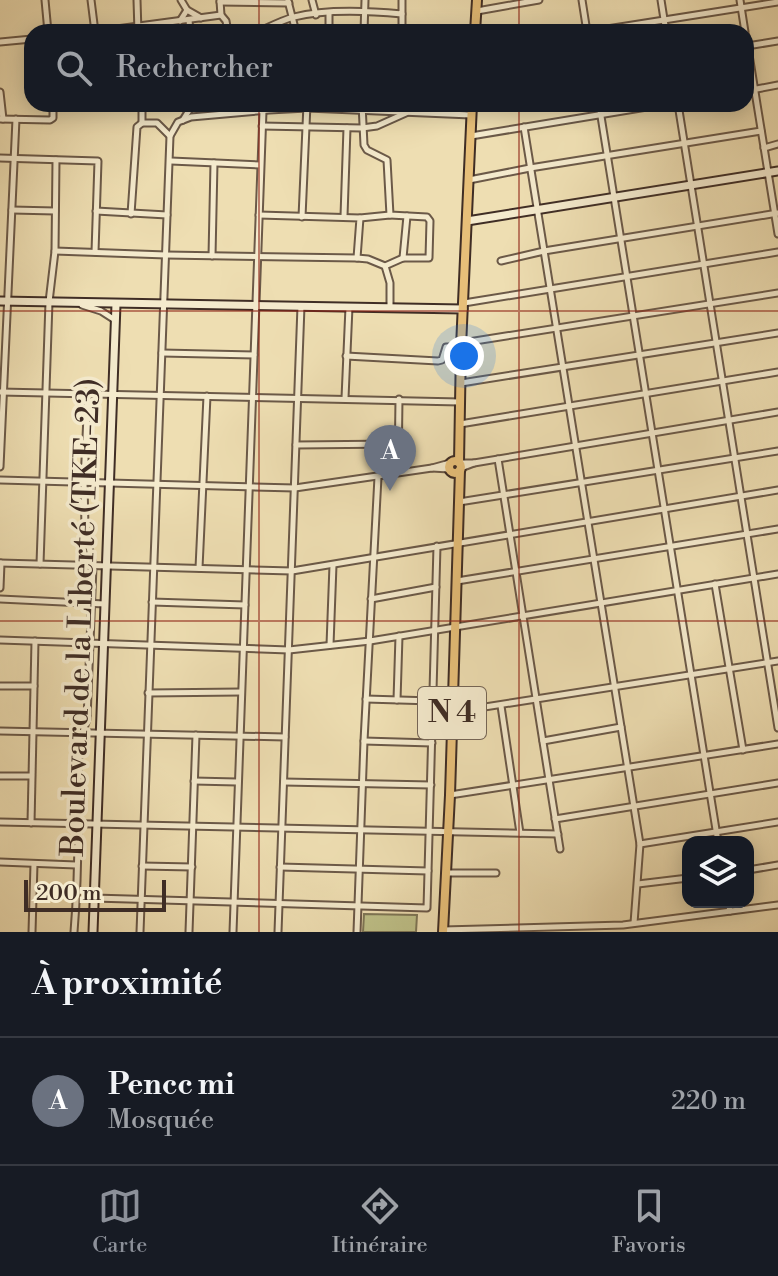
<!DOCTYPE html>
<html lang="fr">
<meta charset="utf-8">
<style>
body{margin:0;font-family:"Libre Bodoni",serif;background:#20242c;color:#f1f3f6}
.controls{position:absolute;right:24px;bottom:24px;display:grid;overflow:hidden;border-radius:16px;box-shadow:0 4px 20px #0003}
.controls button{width:72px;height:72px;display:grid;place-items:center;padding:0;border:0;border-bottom:2px solid #363941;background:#171b24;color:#f1f3f6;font:40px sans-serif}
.scale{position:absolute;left:24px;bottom:20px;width:142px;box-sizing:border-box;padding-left:8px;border:4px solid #3f2d25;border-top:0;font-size:22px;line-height:28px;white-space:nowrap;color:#3f2d25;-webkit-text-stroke:6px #f4eacd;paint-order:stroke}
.you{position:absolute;left:464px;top:356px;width:28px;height:28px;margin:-20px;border:6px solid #fff;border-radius:50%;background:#1a73e8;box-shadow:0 0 0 12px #1a73e833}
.badge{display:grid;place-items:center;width:52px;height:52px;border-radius:50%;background:#8c9099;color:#fff;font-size:26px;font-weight:700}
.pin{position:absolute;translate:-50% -66px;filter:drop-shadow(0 2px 4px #0008)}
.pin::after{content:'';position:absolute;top:42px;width:28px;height:24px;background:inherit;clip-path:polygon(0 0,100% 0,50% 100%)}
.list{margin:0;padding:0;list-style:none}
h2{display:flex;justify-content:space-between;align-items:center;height:104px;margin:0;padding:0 32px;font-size:34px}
h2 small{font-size:26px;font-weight:400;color:#9ea1a6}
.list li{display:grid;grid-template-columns:52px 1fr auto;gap:24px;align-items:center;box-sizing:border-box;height:128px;padding:0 32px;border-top:2px solid #363941}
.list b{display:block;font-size:30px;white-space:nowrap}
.list p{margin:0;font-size:26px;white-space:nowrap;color:#9ea1a6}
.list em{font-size:26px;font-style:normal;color:#9ea1a6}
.icon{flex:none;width:44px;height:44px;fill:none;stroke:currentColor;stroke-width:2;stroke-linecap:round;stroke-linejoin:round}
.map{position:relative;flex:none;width:778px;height:932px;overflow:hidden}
.search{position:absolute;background:#171b24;box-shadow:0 4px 20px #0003;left:24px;right:24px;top:24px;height:88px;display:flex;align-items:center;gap:20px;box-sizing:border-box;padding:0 28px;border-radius:24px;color:#9ea1a6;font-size:30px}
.sheet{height:232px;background:#171b24}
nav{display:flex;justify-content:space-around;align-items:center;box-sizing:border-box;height:112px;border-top:2px solid #363941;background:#171b24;font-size:22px;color:#9ea1a6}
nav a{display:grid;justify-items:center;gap:4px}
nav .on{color:#8c9099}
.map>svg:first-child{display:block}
.green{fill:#bec088;stroke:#7e7656;stroke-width:2}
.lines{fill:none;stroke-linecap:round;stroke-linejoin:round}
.street-casing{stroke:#6b5948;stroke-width:9}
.secondary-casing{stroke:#3f2d25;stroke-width:11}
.primary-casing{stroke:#3f2d25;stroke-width:12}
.street{stroke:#f4eacd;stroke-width:5}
.secondary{stroke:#f4eacd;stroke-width:7}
.primary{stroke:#e7bf79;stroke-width:8}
.grid{fill:none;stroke:#8f2418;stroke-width:2;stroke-opacity:0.55}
.labels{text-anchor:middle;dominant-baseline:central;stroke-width:7;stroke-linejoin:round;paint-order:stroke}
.shield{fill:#f4eacd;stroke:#756657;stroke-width:2}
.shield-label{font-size:30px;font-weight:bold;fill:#3f2d25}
.street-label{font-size:32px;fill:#3f2d25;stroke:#f4eacd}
</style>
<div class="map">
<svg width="778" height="932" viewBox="0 0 778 932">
<rect width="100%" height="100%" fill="#eedeb2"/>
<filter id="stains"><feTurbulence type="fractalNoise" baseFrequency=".0025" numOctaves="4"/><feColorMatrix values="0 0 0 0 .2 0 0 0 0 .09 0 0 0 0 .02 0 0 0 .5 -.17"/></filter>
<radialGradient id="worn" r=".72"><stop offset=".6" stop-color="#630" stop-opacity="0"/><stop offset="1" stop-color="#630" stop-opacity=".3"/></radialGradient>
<!-- green -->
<path class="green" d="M364 914 417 915 416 932H363Z"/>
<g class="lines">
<defs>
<g id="street">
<path d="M45 0 48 32"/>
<path d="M91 0 95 32"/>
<path d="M137 0 138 32"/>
<path d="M312 0 316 15"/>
<path d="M582 0 587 32"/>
<path d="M661 0 666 32"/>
<path d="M740 0 745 32"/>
<path d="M220 1 221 15 226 21 228 32"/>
<path d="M288 1 296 32"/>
<path d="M220 2 289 3"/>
<path d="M187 10 201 18"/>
<path d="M477 11 539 0"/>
<path d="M329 14V32"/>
<path d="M189 20 190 32"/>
<path d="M180 21 187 10 181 0"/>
<path d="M94 32 221 15"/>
<path d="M258 32C269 27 282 20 294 17 325 9 370 11 402 14V0"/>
<path d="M364 32 365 0"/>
<path d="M402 32V14"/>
<path d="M588 32 778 2"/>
<path d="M746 36 778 234"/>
<path d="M0 42 32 39"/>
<path d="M747 46 778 41"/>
<path d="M746 91 778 85"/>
<path d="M0 92 3 119"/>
<path d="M362 104 364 145 367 150 387 160 390 215 427 217 430 221 429 258H403L385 266"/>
<path d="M599 104 718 842"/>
<path d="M678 104 778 728"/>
<path d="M0 119 50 120 53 118V104"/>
<path d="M183 120 193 104"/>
<path d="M142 123V104"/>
<path d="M262 126 362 128 377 126 406 113"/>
<path d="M524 127 640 844 634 923"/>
<path d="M471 136 665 104"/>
<path d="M764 148 778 144"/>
<path d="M0 158 98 161 95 252"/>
<path d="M171 161 260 165"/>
<path d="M469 180 530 168 761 131"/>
<path d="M12 210 55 211"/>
<path d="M96 211 167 215"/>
<path d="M131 214 137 127 142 123H157L170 136"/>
<path d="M259 215 360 218 357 258 368 259 385 266 390 283V308"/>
<path d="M344 216 347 128"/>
<path d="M302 217 307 104"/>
<path d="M360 218 390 215"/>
<path d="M55 251 166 255 357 258"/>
<path d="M212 256 214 163"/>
<path d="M403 258 407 216"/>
<path d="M501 261 544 251 778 213"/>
<path d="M464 303 778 252"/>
<path d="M82 305 101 311 115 320"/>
<path d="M462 343 778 293"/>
<path d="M162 353 254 355"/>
<path d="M346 356 438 361 442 360 446 347H461"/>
<path d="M461 383 778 333"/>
<path d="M0 392 460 402"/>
<path d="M345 398 349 307"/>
<path d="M460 424 778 372"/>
<path d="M296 445 397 444"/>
<path d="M498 459 560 849"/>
<path d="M460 463H474L461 468"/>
<path d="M474 463 778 412"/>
<path d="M0 467 16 119"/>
<path d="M449 469 432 468 450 463"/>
<path d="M398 472 399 399"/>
<path d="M0 480 295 488 432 468"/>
<path d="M459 502 778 451"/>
<path d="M0 563 292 571 778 490"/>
<path d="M40 564 49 302 55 251 56 160"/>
<path d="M199 568 207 396"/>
<path d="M457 581 778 529"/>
<path d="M715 584 743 750"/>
<path d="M0 588 1 563"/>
<path d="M0 599 105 604"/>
<path d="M371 599 436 587"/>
<path d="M152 602 245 605"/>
<path d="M0 640 289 650 370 641 778 574"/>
<path d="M330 645 333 565"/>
<path d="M0 686H34"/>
<path d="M148 693 241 692"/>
<path d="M366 699 433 701"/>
<path d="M397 700 399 636"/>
<path d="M501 706 520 833"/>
<path d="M453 712 778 661"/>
<path d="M0 731 285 737"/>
<path d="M364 741 432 743"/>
<path d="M543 741 621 727"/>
<path d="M0 776H31"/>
<path d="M194 781 237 782"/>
<path d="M284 782 431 785"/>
<path d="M450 795 778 744"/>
<path d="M555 819 778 783"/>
<path d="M0 822 558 834"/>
<path d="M31 823 35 641"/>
<path d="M640 844 778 822"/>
<path d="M0 862 76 865"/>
<path d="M142 866 192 867"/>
<path d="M280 867 428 871"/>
<path d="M748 870 778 865"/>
<path d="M447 873H496"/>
<path d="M638 884 688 878"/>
<path d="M94 898 427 908 437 546"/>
<path d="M728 902 730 911"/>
<path d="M443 930 623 925 778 905"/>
<path d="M32 932 34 864"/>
<path d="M74 932C77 896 78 860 78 825 79 788 74 754 87 719L93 566 85 528 84 482 88 393"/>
<path d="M140 932 170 136 178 122 191 117 269 110 307 108 471 115"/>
<path d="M189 932 196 735"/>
<path d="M233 932 263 111"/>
<path d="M278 932 301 306"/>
<path d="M357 932 364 741 378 477"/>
</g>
<g id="secondary">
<path d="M467 221 778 171"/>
<path d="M0 301 463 309"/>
<path d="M93 932 116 304"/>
</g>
<g id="primary">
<path d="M475 32 477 0"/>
<circle cx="455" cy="467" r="6"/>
<path d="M459 462 461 347 472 104"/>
<path d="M443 932 450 795 460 470"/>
</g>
</defs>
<!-- street casing -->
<use href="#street" class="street-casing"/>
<!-- secondary casing -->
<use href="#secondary" class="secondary-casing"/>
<!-- primary casing -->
<use href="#primary" class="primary-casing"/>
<!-- street -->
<use href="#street" class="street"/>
<!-- secondary -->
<use href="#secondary" class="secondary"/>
<!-- primary -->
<use href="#primary" class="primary"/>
</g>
<!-- grid -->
<path class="grid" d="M259 0V32M519 0V32M259 104V932M519 104V932M0 311H778M0 621H778"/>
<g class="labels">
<!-- shield labels -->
<rect class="shield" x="418" y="687" width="68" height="52" rx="6"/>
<g class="shield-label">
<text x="452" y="713">N 4</text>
</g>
<!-- street labels -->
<g class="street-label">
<text transform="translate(81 617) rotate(-88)">Boulevard de la Liberté (TKE-23)</text>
</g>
</g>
<rect width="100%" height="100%" filter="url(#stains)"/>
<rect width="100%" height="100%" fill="url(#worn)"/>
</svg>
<div class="controls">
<button><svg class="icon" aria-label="layers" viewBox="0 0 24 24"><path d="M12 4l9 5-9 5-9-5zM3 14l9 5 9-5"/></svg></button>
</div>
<div class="scale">200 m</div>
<div class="you"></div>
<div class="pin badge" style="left:390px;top:491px;background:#6b7280">A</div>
<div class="search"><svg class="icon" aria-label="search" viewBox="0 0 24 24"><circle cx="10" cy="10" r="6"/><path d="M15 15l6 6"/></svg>Rechercher</div>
</div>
<section class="sheet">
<h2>À proximité<small></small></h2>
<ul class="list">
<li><span class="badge" style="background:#6b7280">A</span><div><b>Pencc mi</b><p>Mosquée</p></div><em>220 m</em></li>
</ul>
</section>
<nav>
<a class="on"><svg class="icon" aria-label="map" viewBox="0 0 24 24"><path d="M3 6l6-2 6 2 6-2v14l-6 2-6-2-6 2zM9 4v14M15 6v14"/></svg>Carte</a>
<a><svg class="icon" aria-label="directions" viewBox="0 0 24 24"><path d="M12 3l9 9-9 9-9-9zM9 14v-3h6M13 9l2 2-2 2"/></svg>Itinéraire</a>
<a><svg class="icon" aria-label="saved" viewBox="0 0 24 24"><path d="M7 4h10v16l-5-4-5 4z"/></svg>Favoris</a>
</nav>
